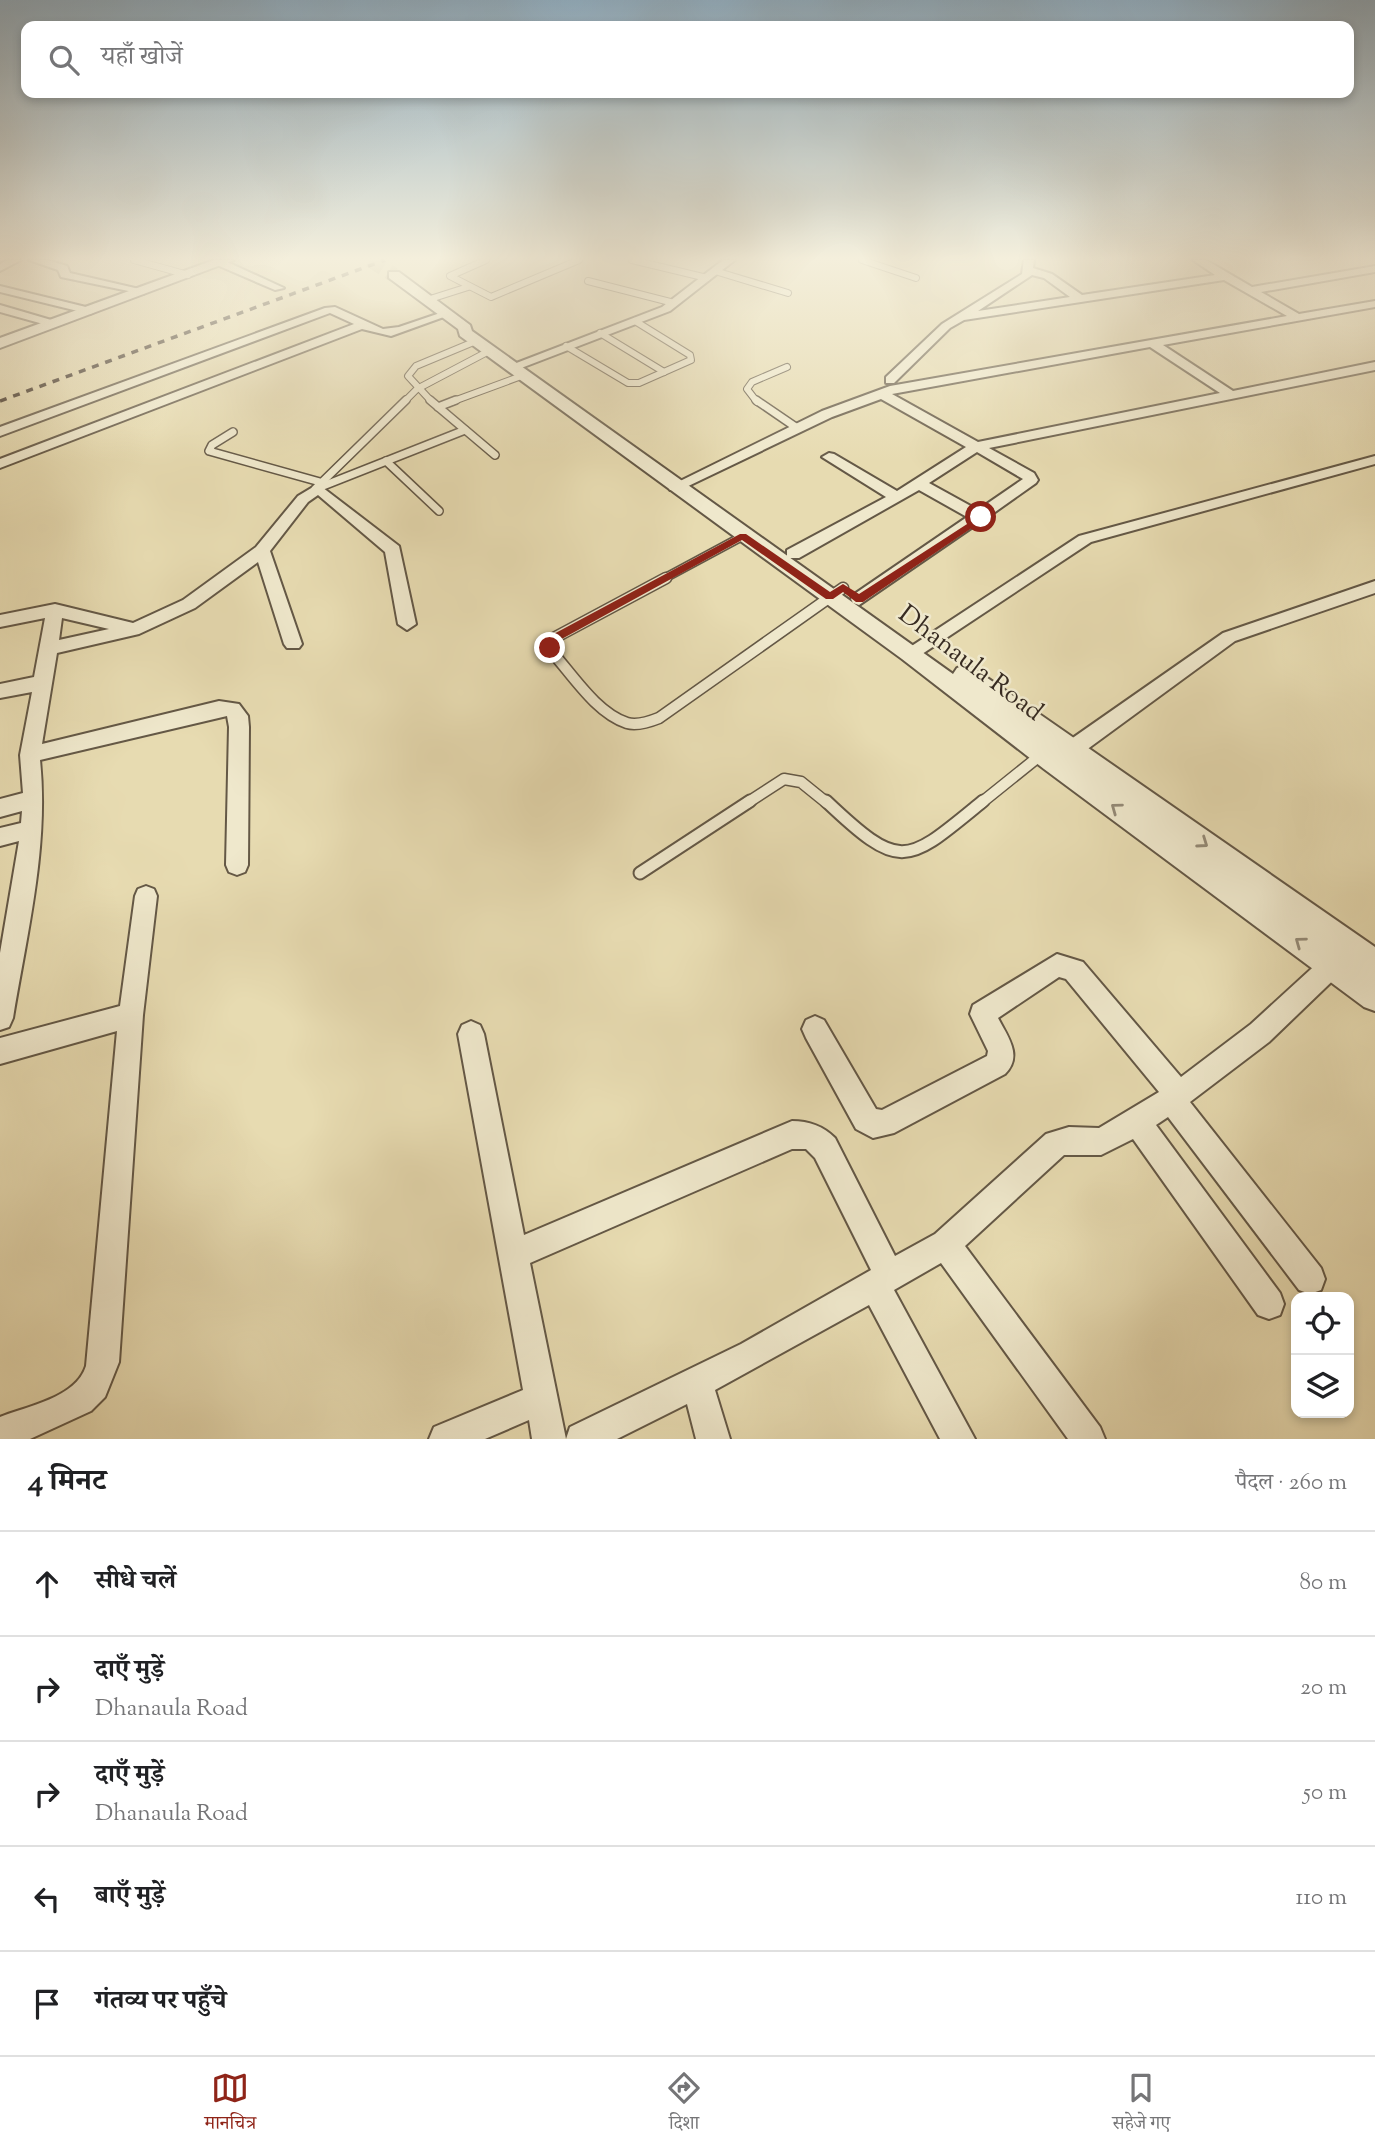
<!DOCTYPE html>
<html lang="hi">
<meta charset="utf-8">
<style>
body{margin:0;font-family:"Sorts Mill Goudy","Noto Serif Devanagari",serif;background:#f6f6f6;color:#202124}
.controls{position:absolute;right:21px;bottom:21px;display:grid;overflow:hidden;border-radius:14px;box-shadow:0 4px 10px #0003}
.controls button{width:63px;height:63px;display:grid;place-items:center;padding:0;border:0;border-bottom:2px solid #e0e0e0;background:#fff;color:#202124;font:35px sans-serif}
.stop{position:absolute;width:21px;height:21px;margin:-16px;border:5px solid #8f2418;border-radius:50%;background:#fff}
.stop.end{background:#8f2418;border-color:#fff;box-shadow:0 2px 7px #0008}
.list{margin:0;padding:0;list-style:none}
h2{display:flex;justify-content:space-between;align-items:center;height:91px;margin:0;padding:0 28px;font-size:30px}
h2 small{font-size:23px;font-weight:400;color:#757577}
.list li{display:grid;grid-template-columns:46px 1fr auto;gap:21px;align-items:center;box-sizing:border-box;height:105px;padding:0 28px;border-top:2px solid #e0e0e0}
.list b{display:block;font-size:26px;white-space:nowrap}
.list p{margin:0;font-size:23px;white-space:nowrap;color:#757577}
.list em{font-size:23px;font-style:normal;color:#757577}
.icon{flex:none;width:38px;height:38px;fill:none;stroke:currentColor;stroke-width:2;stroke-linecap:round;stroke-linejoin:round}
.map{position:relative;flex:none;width:1375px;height:1439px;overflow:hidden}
.search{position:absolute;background:#fff;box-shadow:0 4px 10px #0003;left:21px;right:21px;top:21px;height:77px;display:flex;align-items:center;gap:18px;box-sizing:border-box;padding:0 24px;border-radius:14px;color:#757577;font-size:26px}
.sheet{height:616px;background:#fff}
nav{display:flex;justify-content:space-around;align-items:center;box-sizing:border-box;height:98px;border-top:2px solid #e0e0e0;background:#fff;font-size:19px;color:#757577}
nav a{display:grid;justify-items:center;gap:4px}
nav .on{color:#8f2418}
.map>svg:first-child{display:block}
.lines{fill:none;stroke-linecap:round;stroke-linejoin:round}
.tertiary-tunnel{stroke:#c4b894;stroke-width:15;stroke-dasharray:15 7;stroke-linecap:butt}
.service-far3-casing{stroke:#645846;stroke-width:8}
.service-far2-casing{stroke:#645846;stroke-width:10}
.service-far1-casing{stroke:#645846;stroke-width:13}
.service-casing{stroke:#645846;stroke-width:15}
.minor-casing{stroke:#645846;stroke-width:4}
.tertiary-casing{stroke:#645846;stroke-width:4}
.service-far3{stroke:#efe8cc;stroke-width:6}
.service-far2{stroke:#efe8cc;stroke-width:7}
.service-far1{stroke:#efe8cc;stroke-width:10}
.service{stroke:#efe8cc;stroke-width:11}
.minor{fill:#efe8cc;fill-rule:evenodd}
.tertiary{fill:#efe8cc;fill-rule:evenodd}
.rail{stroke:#382c22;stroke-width:3.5;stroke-dasharray:7 7;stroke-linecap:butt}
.oneway{stroke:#948a77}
.route{fill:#8f2418}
.labels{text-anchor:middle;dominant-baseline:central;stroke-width:5;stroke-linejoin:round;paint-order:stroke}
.street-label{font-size:26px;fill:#382c22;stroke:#efe8cc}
</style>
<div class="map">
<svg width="1375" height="1439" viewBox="0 0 1375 1439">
<rect width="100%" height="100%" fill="#e7dbb1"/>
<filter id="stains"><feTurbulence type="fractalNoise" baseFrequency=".00286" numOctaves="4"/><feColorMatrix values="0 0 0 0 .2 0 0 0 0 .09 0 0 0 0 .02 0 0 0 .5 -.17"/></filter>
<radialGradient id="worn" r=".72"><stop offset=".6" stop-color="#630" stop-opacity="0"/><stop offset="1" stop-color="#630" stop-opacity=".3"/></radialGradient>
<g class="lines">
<!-- tertiary-tunnel -->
<path class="tertiary-tunnel" d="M370 260 394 275"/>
<defs>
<g id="service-far3">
<path d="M134 260 188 275"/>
<path d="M486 260 450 276 491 297 579 260"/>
<path d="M632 260 707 278"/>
<path d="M862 260 916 278"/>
<path d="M715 271 788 293"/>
<path d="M588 281 674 303"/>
<path d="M427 300 468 287"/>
<path d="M600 333 664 372"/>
<path d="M566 346 628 383H639L691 360 690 355 635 321"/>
<path d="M404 402 417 389 489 351"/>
<path d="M432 402 408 376 416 366 476 341"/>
<path d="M451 402 524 375"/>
<path d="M757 402 747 389 752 382 787 367"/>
</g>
<g id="service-far2">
<path d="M430 400 495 455"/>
<path d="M756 400 797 428"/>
<path d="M438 407 456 400"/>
<path d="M233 432 212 445 209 451 320 482"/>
<path d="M386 461 439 511"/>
<path d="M318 488 465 430"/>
<path d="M315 489 406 400"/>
<path d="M663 579 743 536"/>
</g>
<g id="service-far1">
<path d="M666 578 554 638 549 644 551 651C572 674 596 713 627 723 637 726 649 722 659 718L843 588"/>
<path d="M747 803 784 779 801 782 827 803"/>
<path d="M981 803 1042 754"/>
</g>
<g id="service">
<path d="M826 801C902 873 906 864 983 801"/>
<path d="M640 873 750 801"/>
</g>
<g id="minor">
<path d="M7 260H21L0 271V264Z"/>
<path d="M29 260H47L67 266 70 273 148 291 143 294 61 277 58 270Z"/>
<path d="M219 260 225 261 284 288 275 290 217 265Z"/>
<path d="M723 260H735L670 311 516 370 506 367 662 307Z"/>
<path d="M1024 260H1034L1033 268 1052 274 1082 295 1215 275 1193 260H1206L1252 287 1375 266V272L1261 292 1299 314 1375 301V307L1163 345 1233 391 1375 362V370L989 448 1034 473 1038 480 1036 483 988 517 986 521 980 522 859 605 853 603 851 599 853 595 967 517 919 490 799 558H787V550L886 497 822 457 829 453 834 454 897 491 966 447 881 399 832 417 680 490H670L668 487 822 411 890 386 1287 316 1224 280 964 320 950 328 894 383H886V377L942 324 1022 274ZM1032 275 1044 278 1070 297 978 311ZM1150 347 1220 393 978 442 892 394ZM977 452 1023 479 978 510 929 483Z"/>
<path d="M0 286 94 309 96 311 90 314 0 292Z"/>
<path d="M0 305 58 322 60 324 54 327 0 312Z"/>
<path d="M335 307 383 329 399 327 446 311 452 314 391 336 362 329 0 468V459L354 324 330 313 0 436V427L325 308Z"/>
<path d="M1375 456V464L1091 542 916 658 910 659 901 653 1079 536Z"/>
<path d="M318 484 399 546 416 624 407 630 398 624 385 552 318 495 308 502 270 551 302 644 299 648H287L284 644 258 562 195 608 139 634 57 653 42 744 219 701 239 704 248 716 249 727 248 865 245 872 237 875 229 872 226 865 229 727 227 716 40 760C49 846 27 933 13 1018L9 1027 0 1030V953L19 841 0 846V828L21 823 22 811 0 817V799L23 793 20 755 32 692 0 698V684L34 677 45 618 0 627V615L55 604 133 623 183 600 256 547 298 496ZM62 618 109 629 59 640Z"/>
<path d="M1375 581V593L1235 641 1078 756H1064L1061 750 1064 744 1223 633Z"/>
<path d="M146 886 154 889 157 896 143 1015 119 1362 105 1397 91 1411 30 1439H0V1417C27 1406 76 1398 86 1366L117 1031 0 1064V1038L120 1006 135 896 138 889Z"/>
<path d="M1341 946 1349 949 1353 957 1349 965 1269 1042 1190 1102 1321 1268 1325 1279 1321 1290 1310 1294 1299 1290 1168 1117 1156 1125 1280 1293 1284 1304 1280 1315 1269 1319 1258 1315 1133 1139 1101 1155H1064L965 1246 1100 1427 1105 1439H1068L941 1263 894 1290 975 1439H940L869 1305 715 1390 730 1439H696L687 1404 617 1439H532L529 1420 485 1439H429L434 1427 523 1390 458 1034 462 1025 471 1021 480 1025 484 1034 524 1235 792 1121C809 1121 823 1126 835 1138L895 1256 935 1234 1046 1134 1069 1127 1099 1128 1159 1092 1066 979 1059 977 998 1018C1008 1037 1023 1056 1005 1074L894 1133 873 1138 856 1129 806 1038 802 1029 806 1020 815 1016 824 1020 876 1109 882 1110 987 1056 988 1051 970 1014 973 1005 1057 954 1083 962 1181 1077 1251 1024 1333 949ZM792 1149H806L815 1158 871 1270 741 1344 570 1427 566 1439 530 1263Z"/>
</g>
<g id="tertiary">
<path d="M214 260H234L0 348V338Z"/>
<path d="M389 272H399L470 325 472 331 953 674 957 668 965 665 973 668 1375 947V1011L1364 1007 1044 769 902 659 460 336 458 329 389 278Z"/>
</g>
</defs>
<!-- service-far3 casing -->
<use href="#service-far3" class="service-far3-casing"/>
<!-- service-far2 casing -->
<use href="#service-far2" class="service-far2-casing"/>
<!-- service-far1 casing -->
<use href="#service-far1" class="service-far1-casing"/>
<!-- service casing -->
<use href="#service" class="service-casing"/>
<!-- minor casing -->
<use href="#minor" class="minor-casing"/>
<!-- tertiary casing -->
<use href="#tertiary" class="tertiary-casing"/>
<!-- service-far3 -->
<use href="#service-far3" class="service-far3"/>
<!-- service-far2 -->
<use href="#service-far2" class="service-far2"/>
<!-- service-far1 -->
<use href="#service-far1" class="service-far1"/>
<!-- service -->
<use href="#service" class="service"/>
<!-- minor -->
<use href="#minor" class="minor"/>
<!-- tertiary -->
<use href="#tertiary" class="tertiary"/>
<!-- rail -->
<path class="rail" d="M0 401 385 260"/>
</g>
<!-- one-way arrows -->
<defs><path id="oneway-chevron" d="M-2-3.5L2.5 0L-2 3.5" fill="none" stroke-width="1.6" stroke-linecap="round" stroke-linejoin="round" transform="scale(1.75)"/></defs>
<g class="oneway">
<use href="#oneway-chevron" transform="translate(1116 808) rotate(-144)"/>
<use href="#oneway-chevron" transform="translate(1203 843) rotate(35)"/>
<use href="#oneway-chevron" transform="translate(1300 942) rotate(-144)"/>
</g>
<!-- sky -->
<linearGradient id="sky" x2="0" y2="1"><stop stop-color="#90acbe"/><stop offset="0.56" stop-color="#f4efdc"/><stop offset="1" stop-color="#f4efdc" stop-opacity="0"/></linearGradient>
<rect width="1375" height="462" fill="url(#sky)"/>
<!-- route -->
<path class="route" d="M981 515 985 519 863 602H856L843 592 833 599H826L742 540 558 641 553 650 544 648 550 636 740 534H746L830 592 843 584 859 594Z"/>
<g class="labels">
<!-- street labels -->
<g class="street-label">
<text transform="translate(970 664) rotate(37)">Dhanaula Road</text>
</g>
</g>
<rect width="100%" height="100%" filter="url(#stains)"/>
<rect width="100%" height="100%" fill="url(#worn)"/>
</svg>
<div class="controls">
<button><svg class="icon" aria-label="locate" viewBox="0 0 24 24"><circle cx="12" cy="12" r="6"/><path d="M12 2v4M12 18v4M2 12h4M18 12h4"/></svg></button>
<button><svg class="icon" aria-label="layers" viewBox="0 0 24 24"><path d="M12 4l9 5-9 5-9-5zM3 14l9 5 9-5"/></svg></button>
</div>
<div class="stop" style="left:981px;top:517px"></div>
<div class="stop end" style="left:550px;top:648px"></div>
<div class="search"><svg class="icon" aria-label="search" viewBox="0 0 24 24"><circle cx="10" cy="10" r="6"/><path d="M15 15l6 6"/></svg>यहाँ खोजें</div>
</div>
<section class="sheet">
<h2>4 मिनट<small>पैदल · 260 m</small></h2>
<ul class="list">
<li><svg class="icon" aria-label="ahead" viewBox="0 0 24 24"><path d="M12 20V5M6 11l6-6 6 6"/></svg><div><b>सीधे चलें</b></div><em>80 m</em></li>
<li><svg class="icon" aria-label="right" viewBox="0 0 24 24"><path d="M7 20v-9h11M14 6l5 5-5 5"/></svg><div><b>दाएँ मुड़ें</b><p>Dhanaula Road</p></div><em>20 m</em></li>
<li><svg class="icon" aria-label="right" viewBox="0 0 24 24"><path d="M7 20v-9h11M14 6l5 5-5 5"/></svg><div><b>दाएँ मुड़ें</b><p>Dhanaula Road</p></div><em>50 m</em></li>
<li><svg class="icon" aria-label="left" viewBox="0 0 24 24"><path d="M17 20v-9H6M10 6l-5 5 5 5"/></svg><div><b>बाएँ मुड़ें</b></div><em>110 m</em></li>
<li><svg class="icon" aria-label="arrive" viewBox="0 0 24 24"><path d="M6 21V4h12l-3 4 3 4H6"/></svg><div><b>गंतव्य पर पहुँचे</b></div></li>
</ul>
</section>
<nav>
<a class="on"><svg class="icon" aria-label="map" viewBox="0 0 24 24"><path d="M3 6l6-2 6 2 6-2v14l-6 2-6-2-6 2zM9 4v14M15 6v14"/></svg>मानचित्र</a>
<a><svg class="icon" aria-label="directions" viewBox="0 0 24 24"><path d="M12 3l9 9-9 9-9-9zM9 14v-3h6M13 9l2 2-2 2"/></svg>दिशा</a>
<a><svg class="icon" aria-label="saved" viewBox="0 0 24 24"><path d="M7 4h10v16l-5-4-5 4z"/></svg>सहेजे गए</a>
</nav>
